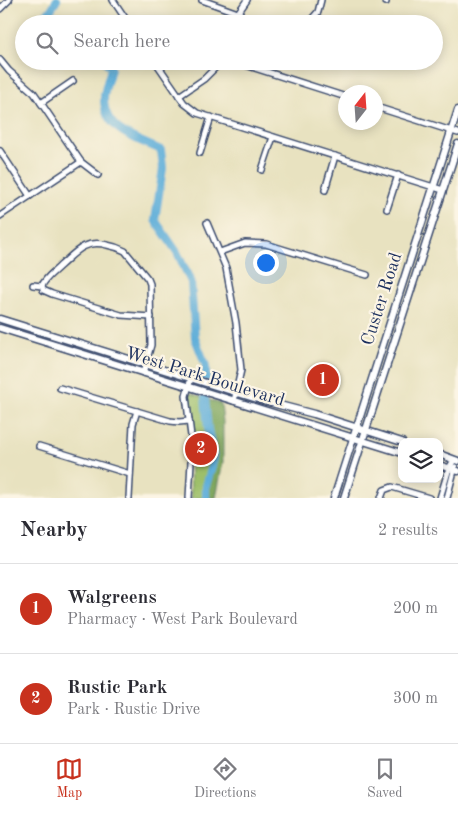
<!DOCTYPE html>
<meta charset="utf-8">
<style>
body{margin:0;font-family:"Old Standard TT",serif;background:#f7f7f7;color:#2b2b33}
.controls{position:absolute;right:15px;bottom:15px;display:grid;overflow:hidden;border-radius:10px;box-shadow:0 2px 12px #0003}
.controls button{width:45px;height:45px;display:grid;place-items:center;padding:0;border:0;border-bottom:1px solid #e1e1e2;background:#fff;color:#2b2b33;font:25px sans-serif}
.compass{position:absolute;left:338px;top:85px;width:45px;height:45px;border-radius:50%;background:#fff;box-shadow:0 2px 12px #0003;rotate:17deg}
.you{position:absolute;left:265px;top:262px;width:18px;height:18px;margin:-12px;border:4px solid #fff;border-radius:50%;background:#1a73e8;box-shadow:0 0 0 8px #1a73e833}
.badge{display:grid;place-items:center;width:32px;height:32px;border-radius:50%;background:#c8321e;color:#fff;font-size:16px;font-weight:700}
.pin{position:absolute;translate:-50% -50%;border:2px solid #fff;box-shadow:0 1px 5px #0006}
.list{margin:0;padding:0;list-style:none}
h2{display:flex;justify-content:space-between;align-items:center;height:65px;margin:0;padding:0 20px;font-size:21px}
h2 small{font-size:16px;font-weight:400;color:#7c7c81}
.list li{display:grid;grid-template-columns:32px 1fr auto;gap:15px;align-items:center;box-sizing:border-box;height:90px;padding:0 20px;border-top:1px solid #e1e1e2}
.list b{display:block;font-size:19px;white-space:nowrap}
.list p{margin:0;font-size:16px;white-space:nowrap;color:#7c7c81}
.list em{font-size:16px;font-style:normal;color:#7c7c81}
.icon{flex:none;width:28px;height:28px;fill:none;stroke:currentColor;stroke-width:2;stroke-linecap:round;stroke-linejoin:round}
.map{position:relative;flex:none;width:458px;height:498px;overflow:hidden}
.search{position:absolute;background:#fff;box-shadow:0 2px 12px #0003;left:15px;right:15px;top:15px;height:55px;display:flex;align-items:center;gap:12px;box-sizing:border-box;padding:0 18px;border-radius:28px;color:#7c7c81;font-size:19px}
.sheet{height:245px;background:#fff}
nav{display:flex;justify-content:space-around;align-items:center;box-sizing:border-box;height:70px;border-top:1px solid #e1e1e2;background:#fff;font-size:14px;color:#7c7c81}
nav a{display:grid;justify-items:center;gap:2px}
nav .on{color:#c8321e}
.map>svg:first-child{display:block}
.green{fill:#9dbf69;stroke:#5c7764}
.forest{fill:#7ea65d;stroke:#4c6a5e}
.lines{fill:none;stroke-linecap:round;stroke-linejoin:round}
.river{stroke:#5eaed9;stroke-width:8}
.minor-casing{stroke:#3a4a6d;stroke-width:8}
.major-casing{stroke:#3a4a6d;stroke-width:9}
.minor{stroke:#fff;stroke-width:5}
.major{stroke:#fff;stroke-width:6}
.labels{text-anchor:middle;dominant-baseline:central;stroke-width:4.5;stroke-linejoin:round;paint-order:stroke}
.street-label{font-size:18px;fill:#1b2f5e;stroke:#fcf5e5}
</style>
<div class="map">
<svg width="458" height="498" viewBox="0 0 458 498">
<rect width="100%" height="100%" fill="#fcf5e5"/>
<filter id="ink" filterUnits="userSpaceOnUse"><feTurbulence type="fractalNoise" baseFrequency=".02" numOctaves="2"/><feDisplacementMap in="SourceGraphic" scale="10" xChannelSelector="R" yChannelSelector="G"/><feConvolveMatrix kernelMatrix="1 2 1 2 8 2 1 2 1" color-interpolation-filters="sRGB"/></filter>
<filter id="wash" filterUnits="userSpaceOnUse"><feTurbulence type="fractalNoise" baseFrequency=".0096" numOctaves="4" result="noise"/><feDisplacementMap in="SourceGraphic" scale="20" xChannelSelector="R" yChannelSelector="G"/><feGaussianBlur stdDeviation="1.12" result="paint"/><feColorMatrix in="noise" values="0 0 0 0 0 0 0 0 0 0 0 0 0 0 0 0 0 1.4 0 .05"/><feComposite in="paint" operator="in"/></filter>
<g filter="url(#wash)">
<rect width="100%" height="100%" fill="#e8e2c0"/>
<!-- green -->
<path class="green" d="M190 393 204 398 205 431 211 460 205 482V498H191L189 400Z"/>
<!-- forest -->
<path class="forest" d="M204 398 221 404 223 421V462L216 498H205V482L211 460 205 431Z"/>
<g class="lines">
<!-- river -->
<g class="river">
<path d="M35 24 50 11 57 0"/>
<path d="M105 61 111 68C109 78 104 89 104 99 104 131 137 139 161 150L163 168 155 220 177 252 191 282 195 338 206 366V378"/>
<path d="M205 398 208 429 214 459 206 486V498"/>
</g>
</g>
</g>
<g filter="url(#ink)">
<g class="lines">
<defs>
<g id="minor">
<path d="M113 0 129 24"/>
<path d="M202 0 238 13"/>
<path d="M386 2V0"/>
<path d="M0 9 9 0"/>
<path d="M311 20 318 12 321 0"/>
<path d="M235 24 238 13 247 0"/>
<path d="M0 60 9 71 34 93 41 103 81 162 98 175"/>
<path d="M155 61 184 103 197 113 443 190"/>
<path d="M233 61 346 97"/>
<path d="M179 96 204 79 222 61"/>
<path d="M41 103 73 81"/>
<path d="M376 107 458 133"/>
<path d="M0 151 30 196"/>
<path d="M200 153 211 117"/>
<path d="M262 170 273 137"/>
<path d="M325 190 335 156"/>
<path d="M387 209 398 175"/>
<path d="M0 216 81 162"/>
<path d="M207 223 226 268 236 323 241 370 234 401"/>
<path d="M220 252 245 243 266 244 367 275"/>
<path d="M33 285 42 286 43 290 52 294 121 315 151 317"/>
<path d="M42 286C45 278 54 272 60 266 75 253 84 239 107 245 113 246 119 248 125 251L148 279 150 284 151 345 143 373"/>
<path d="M60 388 170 421 179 422 189 421"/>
<path d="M39 446 130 474"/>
<path d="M129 498 133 424 137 411"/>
<path d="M189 498 192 444 186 396 191 378"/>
<path d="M381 498 384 490 392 487 429 498"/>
<path d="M440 498 449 468 454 460"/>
<path d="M447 498 455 467"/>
</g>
<g id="major">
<path d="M0 319 264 401 314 414 402 442"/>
<path d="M0 328 402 453"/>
<path d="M439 454 458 461"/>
<path d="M439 465 458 471"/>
<path d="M334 498 458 110"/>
<path d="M344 498 458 144"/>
</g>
</defs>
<!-- minor casing -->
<use href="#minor" class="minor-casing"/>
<!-- major casing -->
<use href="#major" class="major-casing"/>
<!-- minor -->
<use href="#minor" class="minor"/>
<!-- major -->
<use href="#major" class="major"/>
</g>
</g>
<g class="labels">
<!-- street labels -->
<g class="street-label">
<text transform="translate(382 299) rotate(-72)">Custer Road</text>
<text transform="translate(205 377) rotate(17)">West Park Boulevard</text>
</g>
</g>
</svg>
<div class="controls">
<button><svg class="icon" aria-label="layers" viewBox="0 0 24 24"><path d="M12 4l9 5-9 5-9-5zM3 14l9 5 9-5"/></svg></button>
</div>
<svg class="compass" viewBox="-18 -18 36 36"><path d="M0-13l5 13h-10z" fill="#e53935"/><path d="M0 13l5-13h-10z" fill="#7c7c81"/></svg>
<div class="you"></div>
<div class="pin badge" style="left:323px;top:380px">1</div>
<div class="pin badge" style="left:201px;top:449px">2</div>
<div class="search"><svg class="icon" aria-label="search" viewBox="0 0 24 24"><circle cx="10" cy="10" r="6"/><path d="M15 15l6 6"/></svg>Search here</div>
</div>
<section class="sheet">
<h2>Nearby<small>2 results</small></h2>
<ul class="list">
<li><span class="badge">1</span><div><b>Walgreens</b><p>Pharmacy · West Park Boulevard</p></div><em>200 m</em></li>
<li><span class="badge">2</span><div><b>Rustic Park</b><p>Park · Rustic Drive</p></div><em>300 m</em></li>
</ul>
</section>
<nav>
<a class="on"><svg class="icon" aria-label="map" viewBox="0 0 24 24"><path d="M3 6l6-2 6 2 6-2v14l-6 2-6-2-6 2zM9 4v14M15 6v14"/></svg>Map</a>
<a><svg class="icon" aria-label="directions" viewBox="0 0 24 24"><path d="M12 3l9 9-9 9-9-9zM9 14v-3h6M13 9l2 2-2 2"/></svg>Directions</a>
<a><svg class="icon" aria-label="saved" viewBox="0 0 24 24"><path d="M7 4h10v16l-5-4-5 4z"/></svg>Saved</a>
</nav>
